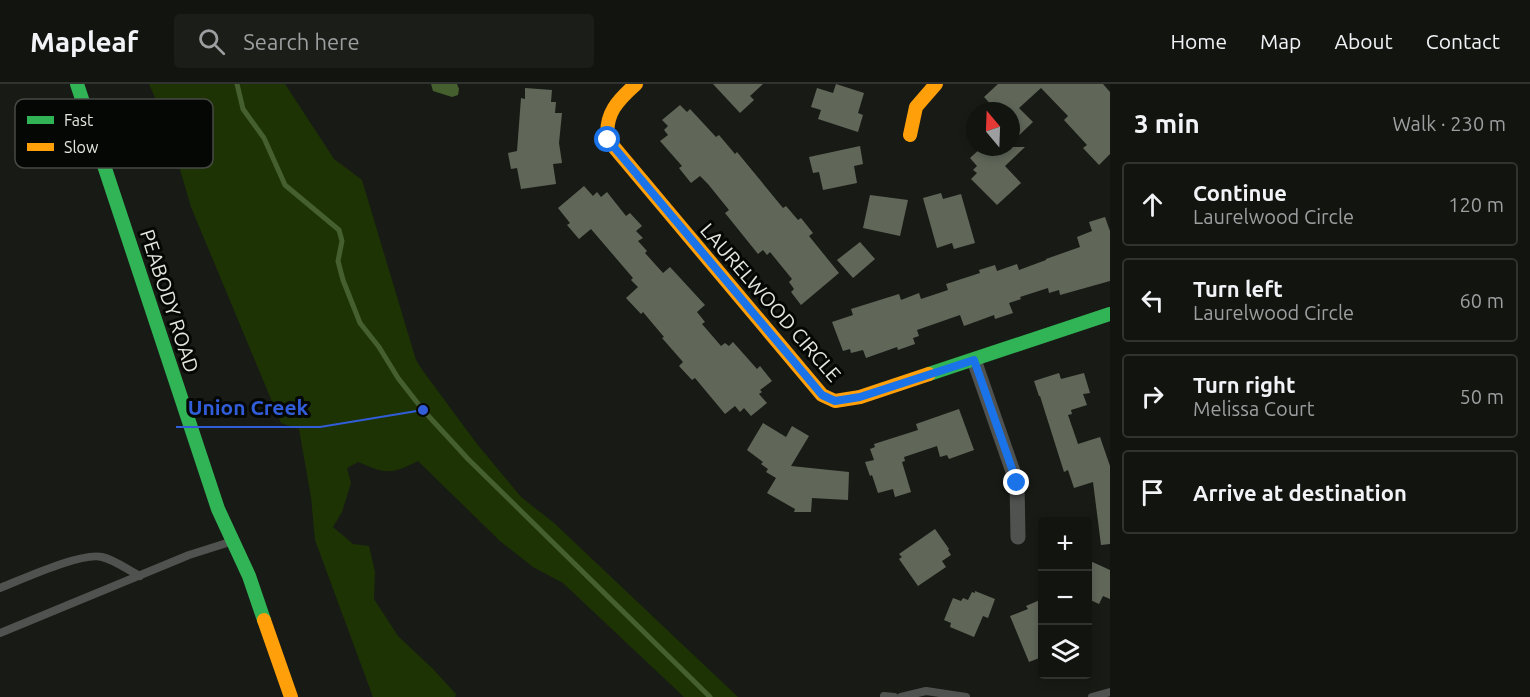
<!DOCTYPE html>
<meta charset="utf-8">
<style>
body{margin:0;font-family:Ubuntu,sans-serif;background:#1b1d19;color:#f1f3f6}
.controls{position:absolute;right:18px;bottom:18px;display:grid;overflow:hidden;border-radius:6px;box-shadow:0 3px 9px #0003}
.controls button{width:54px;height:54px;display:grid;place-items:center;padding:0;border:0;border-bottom:2px solid #313330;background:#121410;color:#f1f3f6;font:30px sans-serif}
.compass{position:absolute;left:966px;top:18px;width:54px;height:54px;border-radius:50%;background:#121410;box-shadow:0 3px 9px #0003;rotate:341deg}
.stop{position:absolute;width:18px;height:18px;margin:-14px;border:4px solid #1a73e8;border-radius:50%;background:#fff}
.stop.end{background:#1a73e8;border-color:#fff;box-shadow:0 2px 6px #0008}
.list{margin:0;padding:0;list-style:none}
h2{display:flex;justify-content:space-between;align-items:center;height:78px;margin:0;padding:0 24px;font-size:26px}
h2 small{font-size:20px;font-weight:400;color:#9c9e9f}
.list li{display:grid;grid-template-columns:39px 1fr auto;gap:18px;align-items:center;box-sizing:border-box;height:84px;margin:0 12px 12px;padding:0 12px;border:2px solid #313330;border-radius:6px}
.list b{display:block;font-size:22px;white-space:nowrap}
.list p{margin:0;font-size:20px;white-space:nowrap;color:#9c9e9f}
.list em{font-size:20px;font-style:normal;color:#9c9e9f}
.icon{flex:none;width:33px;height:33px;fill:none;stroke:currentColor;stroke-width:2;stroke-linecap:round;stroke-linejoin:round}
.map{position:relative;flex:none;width:1110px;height:613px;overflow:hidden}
header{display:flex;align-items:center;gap:36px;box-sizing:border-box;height:84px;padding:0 30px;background:#121410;border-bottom:2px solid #313330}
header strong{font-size:28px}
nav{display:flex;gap:33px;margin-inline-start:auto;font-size:21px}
.search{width:420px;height:54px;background:#1b1d19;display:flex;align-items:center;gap:15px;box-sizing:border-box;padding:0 21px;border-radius:6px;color:#9c9e9f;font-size:22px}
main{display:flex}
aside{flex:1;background:#121410}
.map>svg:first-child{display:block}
.green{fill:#1d3304}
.water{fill:#455f2e}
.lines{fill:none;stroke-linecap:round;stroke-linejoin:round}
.stream{stroke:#455f2e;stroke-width:5}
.building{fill:#606759}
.lane{stroke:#50524f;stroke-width:8}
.street{stroke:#50524f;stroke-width:15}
.fast{stroke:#30b455;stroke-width:14}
.slow{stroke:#ff9f0a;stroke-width:14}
.route{stroke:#1a73e8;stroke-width:8}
.labels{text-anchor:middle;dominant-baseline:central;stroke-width:6;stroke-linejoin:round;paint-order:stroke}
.street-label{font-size:20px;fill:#e3e8df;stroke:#050704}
.key{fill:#050704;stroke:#484a46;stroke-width:1.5}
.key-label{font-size:16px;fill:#e3e8df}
.leader{fill:none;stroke:#315dd9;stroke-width:2}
.callout-dot{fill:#315dd9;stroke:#050704;stroke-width:2}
.callout-label{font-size:21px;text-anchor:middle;font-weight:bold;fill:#315dd9;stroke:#050704;stroke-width:6;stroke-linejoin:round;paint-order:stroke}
</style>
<header>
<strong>Mapleaf</strong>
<div class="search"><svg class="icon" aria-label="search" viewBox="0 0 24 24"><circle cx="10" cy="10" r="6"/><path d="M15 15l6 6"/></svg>Search here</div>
<nav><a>Home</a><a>Map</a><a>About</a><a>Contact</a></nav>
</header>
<main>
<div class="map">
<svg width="1110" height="613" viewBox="0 0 1110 613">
<rect width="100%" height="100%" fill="#181b15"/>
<!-- green -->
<path class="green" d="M149 0H285L334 75 362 96 416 276 423 287 477 360 521 413 554 439 738 613H684L563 499 533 483 500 457 418 377C390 391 387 390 358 378L347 384 351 399 342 428 333 443 353 460 369 462 375 488 374 515 398 552 433 585 456 610 455 613H373L315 456 311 413 299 345 281 339 191 123 167 41Z"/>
<!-- water -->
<path class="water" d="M431 0H457L459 5 458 11 452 13 433 7Z"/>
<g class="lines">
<!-- stream -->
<path class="stream" d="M237 0 243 25 264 54 285 101 339 146 342 157 338 177 343 196 360 239 379 263 398 294 423 326 468 375 710 613"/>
</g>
<!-- building -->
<g class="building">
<path d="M713 0H763L750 12 754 16 740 29Z"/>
<path d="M836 0 864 9 858 29 863 31 858 48 818 35 821 26 811 23 817 4 833 9Z"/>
<path d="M998 0H1103L1110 8V70L1099 81 1083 64 1087 61 1064 36 1068 32 1041 4 1019 24 1033 38 1011 59V27H997L984 13Z"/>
<path d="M525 4 552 6 551 18H556L555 29H562L559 59 562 79 553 80 556 100 521 105 517 84 511 85 508 69 517 67 521 14 525 15Z"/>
<path d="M680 21 687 28 690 25 716 53 719 51 735 70 737 68 783 124 786 122 798 136 801 134 813 149 809 152 839 189 801 221 791 208 794 205 789 198 792 195 770 168 767 171 763 166 758 170 725 129 729 126 708 100 700 92 691 99 679 84 682 82 660 57 668 51 664 46 668 42 662 36Z"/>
<path d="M860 62 863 80 854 82 857 99 823 106 819 88 813 89 809 73Z"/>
<path d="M982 63H1025L1005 82 1021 99 997 121 971 95 977 89 973 86 977 82 970 74Z"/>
<path d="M584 102 593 112 597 108 601 113 607 108 626 132 630 129 642 142 636 147 643 154 638 157 647 167 645 169 663 189 670 183 705 221 697 228 705 238 702 240 721 262 725 259 729 262 733 258 757 285 760 282 772 297 760 306 762 308 759 310 767 319 751 332 744 324 740 328 735 322 725 330 695 294 692 296 679 282 683 278 662 254 664 253 643 228 641 230 626 214 638 203 631 196 633 194 591 145 579 155 567 141 570 139 558 124Z"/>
<path d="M941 109 943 115 961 110 975 159 954 165 952 159 937 164 923 114Z"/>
<path d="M870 111 908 116 900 152 863 144Z"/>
<path d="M1105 133 1110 147V197L1060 211 1059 206 1049 209 1048 204 1020 213 1021 215 1009 219 1013 229 995 235 994 231 964 242 960 231 917 246 919 252 913 254 915 260 898 266 897 263 866 274 863 266 851 269 850 265 843 267 832 238 853 231 851 225 899 210 901 216 919 209 921 215 948 206 946 200 980 189 979 186 995 181 997 187 1017 180 1019 186 1046 176V175L1080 163 1077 153 1092 147 1089 138Z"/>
<path d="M860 158 875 175 853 194 837 176Z"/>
<path d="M1059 289 1061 295 1084 289 1090 309 1083 310 1087 321 1071 326 1072 330 1068 331 1078 360 1100 353 1110 382V460L1101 461 1093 398 1074 404 1068 386 1064 388 1040 312H1039L1034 297Z"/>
<path d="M959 325 974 366 949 375 947 371 940 373 937 362 904 373 905 377 902 378 911 408 895 413 893 405 878 409 872 391 870 392 865 378 874 376 870 365 875 363 874 360 918 346 916 340Z"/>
<path d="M763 339 786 353 792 342 809 352 791 382 849 388 848 416 812 414 811 428H794L795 425 767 409 776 394 766 388 768 385 761 380 763 378 747 366Z"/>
<path d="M935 445 949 465 948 466 951 471 942 477 946 483 918 502 899 475 902 473 899 470Z"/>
<path d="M1088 476 1110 486V515L1103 512 1099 520 1088 515Z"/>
<path d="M975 507 995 515 988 534 983 532 974 553 950 543 951 539 944 536 953 514 961 517 963 514 968 516 972 508 975 509Z"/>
<path d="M1042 515V573L1029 578 1010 532 1028 525 1026 522Z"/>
</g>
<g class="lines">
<!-- lane -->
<g class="lane">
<path d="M0 504C23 495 81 468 102 473 115 476 128 486 140 492"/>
<path d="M0 549 189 471 230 458"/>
<path d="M884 612 894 613"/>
<path d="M901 613 926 607 966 613"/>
<path d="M1092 613 1110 608"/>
</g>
<!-- street -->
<path class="street" d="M974 276 1017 399 1018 453"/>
<!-- fast -->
<g class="fast">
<path d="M77 0 218 425 249 492 264 536"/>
<path d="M929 290 1110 230"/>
</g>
<!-- slow -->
<g class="slow">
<path d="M636 0C618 16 604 30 608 56L822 311 835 317 860 313 929 290"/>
<path d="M910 51 916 23 936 0"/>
<path d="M264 536 291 613"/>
</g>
</g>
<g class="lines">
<!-- route -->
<path class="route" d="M608 56 822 311 835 317 860 313 974 276 1017 399"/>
</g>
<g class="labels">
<!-- street labels -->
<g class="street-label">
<text transform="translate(170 217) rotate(72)">PEABODY ROAD</text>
<text transform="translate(771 218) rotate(49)">LAURELWOOD CIRCLE</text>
</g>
</g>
<!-- legend -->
<rect x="15" y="15" width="198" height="69" rx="9" class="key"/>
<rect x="27" y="32" width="27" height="8" fill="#30b455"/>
<rect x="27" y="59" width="27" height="8" fill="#ff9f0a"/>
<g class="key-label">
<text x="64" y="42">Fast</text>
<text x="64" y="69">Slow</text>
</g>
<!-- callouts -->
<path class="leader" d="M423 326L320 343H176"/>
<circle class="callout-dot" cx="423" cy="326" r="6"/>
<g class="callout-label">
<text x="248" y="331">Union Creek</text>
</g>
</svg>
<div class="controls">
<button>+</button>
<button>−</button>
<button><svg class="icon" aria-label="layers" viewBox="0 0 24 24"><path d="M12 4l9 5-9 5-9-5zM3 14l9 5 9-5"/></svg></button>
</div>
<svg class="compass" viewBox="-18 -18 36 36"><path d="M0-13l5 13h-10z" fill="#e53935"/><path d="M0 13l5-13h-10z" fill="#9c9e9f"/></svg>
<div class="stop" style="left:608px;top:56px"></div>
<div class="stop end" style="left:1017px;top:399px"></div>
</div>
<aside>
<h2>3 min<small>Walk · 230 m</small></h2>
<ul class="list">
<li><svg class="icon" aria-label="ahead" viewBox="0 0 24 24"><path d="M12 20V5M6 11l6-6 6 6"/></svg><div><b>Continue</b><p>Laurelwood Circle</p></div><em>120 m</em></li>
<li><svg class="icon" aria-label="left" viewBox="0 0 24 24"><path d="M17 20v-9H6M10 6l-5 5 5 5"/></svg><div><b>Turn left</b><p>Laurelwood Circle</p></div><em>60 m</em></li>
<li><svg class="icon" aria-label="right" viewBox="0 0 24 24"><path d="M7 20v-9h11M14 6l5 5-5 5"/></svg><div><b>Turn right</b><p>Melissa Court</p></div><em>50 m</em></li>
<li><svg class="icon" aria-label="arrive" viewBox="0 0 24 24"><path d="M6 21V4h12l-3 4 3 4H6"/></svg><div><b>Arrive at destination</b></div></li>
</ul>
</aside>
</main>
